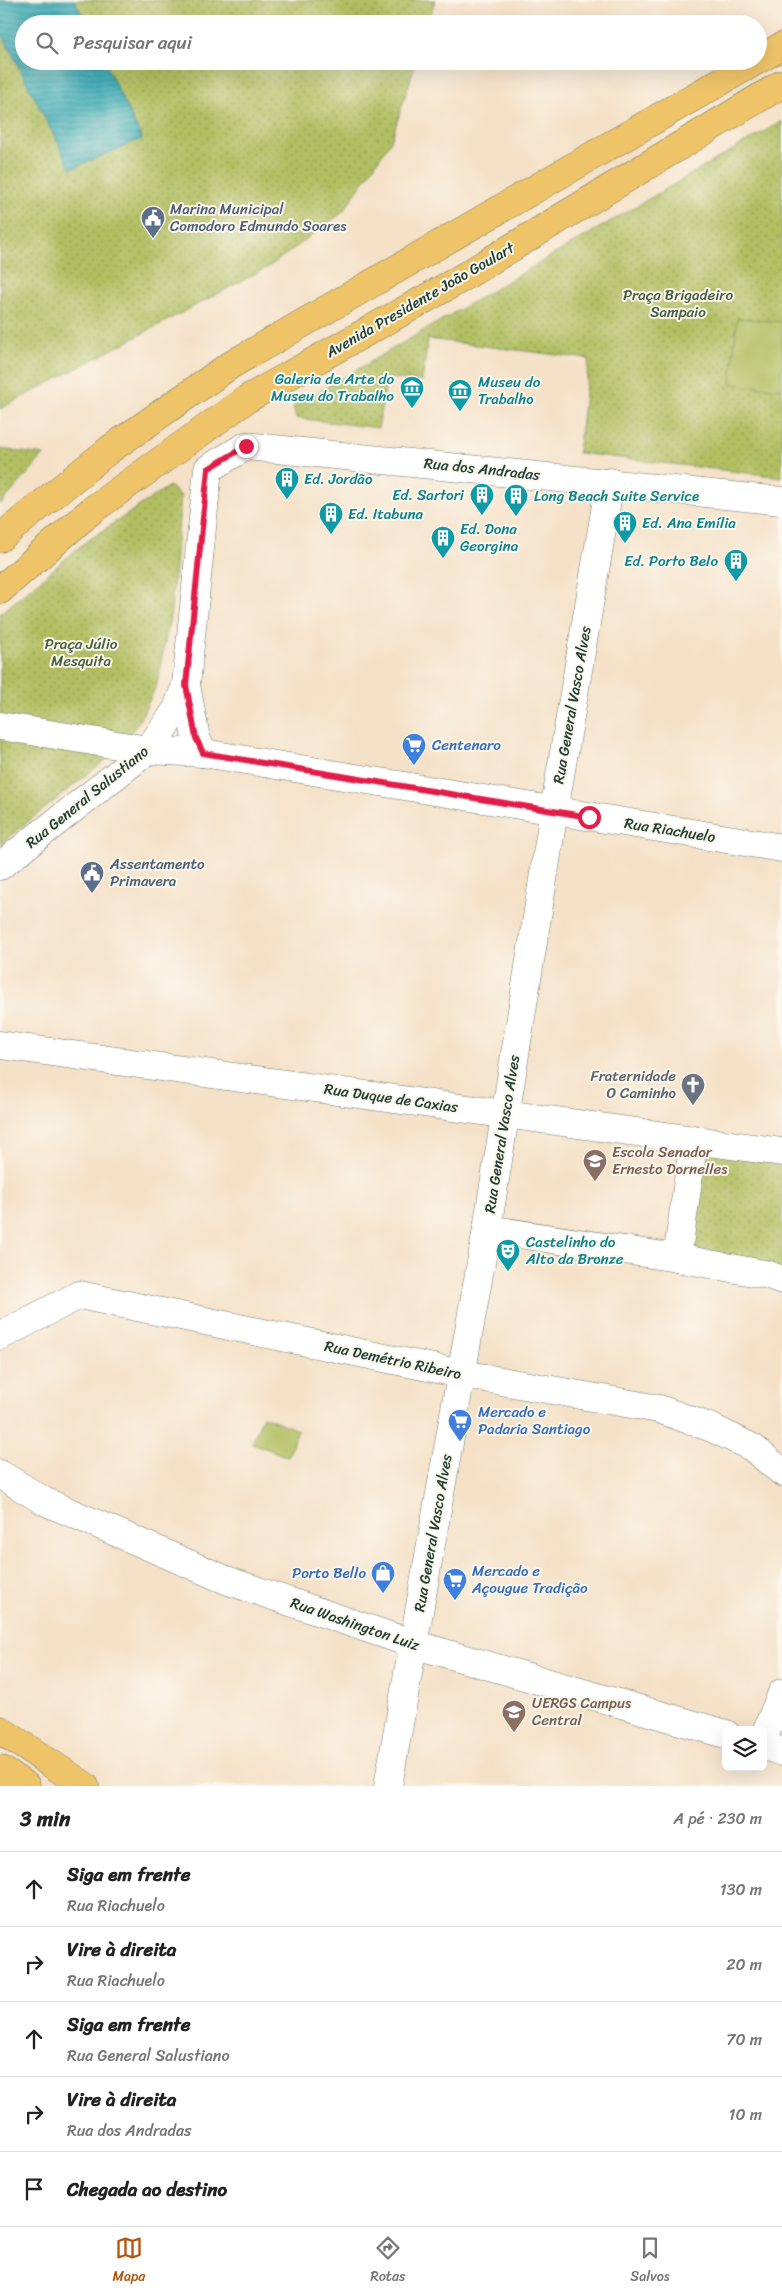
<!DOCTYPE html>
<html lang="pt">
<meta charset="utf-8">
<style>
body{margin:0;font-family:Sriracha,sans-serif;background:#f6f6f6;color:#222}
.controls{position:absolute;right:15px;bottom:15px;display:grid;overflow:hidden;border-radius:8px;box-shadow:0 5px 20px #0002}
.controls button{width:45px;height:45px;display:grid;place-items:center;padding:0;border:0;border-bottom:1px solid #e0e0e0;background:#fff;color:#222;font:25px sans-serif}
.stop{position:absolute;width:15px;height:15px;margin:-11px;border:4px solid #e11d48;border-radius:50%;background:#fff}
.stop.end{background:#e11d48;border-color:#fff;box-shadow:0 1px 5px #0008}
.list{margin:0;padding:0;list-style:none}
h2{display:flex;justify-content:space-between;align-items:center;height:65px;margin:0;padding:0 20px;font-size:21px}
h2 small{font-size:16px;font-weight:400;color:#767676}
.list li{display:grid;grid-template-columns:32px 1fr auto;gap:15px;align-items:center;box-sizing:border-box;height:75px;padding:0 20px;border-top:1px solid #e0e0e0}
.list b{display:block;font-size:19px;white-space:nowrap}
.list p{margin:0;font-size:16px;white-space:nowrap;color:#767676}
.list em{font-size:16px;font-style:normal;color:#767676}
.icon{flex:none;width:28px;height:28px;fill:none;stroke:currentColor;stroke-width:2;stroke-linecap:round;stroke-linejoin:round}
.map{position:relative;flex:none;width:782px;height:1786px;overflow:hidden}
.search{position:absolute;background:#fff;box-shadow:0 5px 20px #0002;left:15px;right:15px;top:15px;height:55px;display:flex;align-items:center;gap:12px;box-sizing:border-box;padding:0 18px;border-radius:28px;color:#767676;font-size:19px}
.sheet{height:440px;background:#fff}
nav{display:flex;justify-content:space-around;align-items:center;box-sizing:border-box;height:70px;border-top:1px solid #e0e0e0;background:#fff;font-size:14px;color:#767676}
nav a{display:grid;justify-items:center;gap:2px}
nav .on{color:#b45309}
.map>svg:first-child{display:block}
.park{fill:url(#park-dots);stroke:#687e4b}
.pitch{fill:#b2bf62;stroke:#687e4b}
.water{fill:url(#water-rules);stroke:#2e7576}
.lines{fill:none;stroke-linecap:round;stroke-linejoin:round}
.minor-casing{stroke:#6a7668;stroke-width:29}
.major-casing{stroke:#6a7668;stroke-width:29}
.minor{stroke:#fff;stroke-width:28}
.major{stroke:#efc469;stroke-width:28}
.route{stroke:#e11d48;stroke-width:6}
.labels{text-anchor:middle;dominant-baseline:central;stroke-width:4;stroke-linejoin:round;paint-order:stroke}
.service-label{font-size:15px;fill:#4e5e75;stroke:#fbf7ec;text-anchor:start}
.park-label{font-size:15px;fill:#445e40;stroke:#fbf7ec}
.street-label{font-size:15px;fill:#1f3d34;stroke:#fbf7ec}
.culture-label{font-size:15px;fill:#0d838f;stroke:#fbf7ec;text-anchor:start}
.shop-label{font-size:15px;fill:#366cbe;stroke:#fbf7ec;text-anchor:start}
.worship-label{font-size:15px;fill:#5b616d;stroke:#fbf7ec;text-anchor:end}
.education-label{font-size:15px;fill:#785e54;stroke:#fbf7ec;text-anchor:start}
</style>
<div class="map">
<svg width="782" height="1786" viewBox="0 0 782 1786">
<defs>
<pattern id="park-dots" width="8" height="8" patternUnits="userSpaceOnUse" patternTransform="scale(1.25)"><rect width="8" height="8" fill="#b2bf62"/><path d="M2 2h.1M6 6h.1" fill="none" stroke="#909c52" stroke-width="1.8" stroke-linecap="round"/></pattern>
<pattern id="water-rules" width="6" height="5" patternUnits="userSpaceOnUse" patternTransform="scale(1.25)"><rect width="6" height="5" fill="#3cadb7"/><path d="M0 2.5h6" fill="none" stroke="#328e96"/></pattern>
</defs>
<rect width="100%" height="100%" fill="#fbf7ec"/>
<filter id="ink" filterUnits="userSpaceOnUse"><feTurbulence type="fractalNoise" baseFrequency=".02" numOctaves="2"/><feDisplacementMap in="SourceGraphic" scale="10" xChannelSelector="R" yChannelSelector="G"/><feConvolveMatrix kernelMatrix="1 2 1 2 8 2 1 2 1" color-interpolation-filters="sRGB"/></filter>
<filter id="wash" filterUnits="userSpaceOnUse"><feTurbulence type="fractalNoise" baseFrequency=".0096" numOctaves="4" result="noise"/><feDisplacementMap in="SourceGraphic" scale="20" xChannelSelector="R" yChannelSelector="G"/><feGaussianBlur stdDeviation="1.12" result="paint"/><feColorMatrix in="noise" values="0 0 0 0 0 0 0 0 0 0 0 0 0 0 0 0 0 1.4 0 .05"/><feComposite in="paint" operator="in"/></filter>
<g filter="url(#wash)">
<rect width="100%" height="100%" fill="#f5e1c8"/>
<!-- park -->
<g class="park">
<path d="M75 0H435L428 24H86Z"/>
<path d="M2 34 71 169 142 138 104 61H416L391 141 343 212 270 266 0 409V35Z"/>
<path d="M782 121V477L578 453 589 359 428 339 422 381 387 378 378 428 296 418 293 407Z"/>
<path d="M0 449 44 455 0 505Z"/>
<path d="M169 486 181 496 171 611 157 684 142 716 123 746 0 844V614L83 544Z"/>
<path d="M699 1148 782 1161V1271L686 1252Z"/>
</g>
<!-- pitch -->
<g class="pitch">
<path d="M737 318 782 322V389L731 384Z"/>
<path d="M263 1416 298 1430 288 1457 252 1443Z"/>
</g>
<!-- water -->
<path class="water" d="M0 0H75L86 24H24V61H104L142 139 71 169 2 34 0 35Z"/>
</g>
<g filter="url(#ink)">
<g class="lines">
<defs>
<g id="minor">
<path d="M186 685 196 738 203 753"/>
<path d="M0 726 148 750 203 753 782 848"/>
<path d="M0 866 148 750 177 709 186 685 208 469 246 446 782 501"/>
<path d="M0 1045 782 1152"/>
<path d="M487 1229 677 1258 769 1275 782 1280"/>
<path d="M677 1258 694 1139"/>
<path d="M0 1336 79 1295 462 1374 659 1409 712 1428 753 1448 782 1472"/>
<path d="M0 1474 44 1501 226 1580 413 1644 726 1734"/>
<path d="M763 1739 782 1693"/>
<path d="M763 1745 782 1752"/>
<path d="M388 1786 487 1229 554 811 610 482"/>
</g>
<g id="major">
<path d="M758 60 782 46"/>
<path d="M0 538 109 450 229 366 756 61"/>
<path d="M0 590 92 510 247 399 455 282 782 84"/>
<path d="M0 1730 85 1786"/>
<path d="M0 1769 26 1786"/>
</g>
</defs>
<!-- minor casing -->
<use href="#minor" class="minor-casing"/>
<!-- major casing -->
<use href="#major" class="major-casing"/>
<!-- minor -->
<use href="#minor" class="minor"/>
<!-- major -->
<use href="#major" class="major"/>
</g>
</g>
<g class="lines" filter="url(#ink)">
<!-- route -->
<path class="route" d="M246 446 208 469 186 685 196 738 203 753 589 817"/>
</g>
<!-- icons -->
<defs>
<symbol id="civic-pin" viewBox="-11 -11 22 30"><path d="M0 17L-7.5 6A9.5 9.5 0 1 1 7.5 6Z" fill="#5c6f8a" stroke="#fbf7ec"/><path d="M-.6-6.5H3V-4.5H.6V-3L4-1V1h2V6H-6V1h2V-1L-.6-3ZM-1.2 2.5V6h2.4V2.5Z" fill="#fff"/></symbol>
<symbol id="museum-pin" viewBox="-11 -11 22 30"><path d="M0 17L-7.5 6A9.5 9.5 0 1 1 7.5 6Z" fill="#0f9aa8" stroke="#fbf7ec"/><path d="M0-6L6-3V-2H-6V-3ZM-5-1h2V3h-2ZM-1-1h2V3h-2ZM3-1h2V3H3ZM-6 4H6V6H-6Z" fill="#fff"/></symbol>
<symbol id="building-pin" viewBox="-11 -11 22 30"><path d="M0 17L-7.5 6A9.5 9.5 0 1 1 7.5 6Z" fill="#0f9aa8" stroke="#fbf7ec"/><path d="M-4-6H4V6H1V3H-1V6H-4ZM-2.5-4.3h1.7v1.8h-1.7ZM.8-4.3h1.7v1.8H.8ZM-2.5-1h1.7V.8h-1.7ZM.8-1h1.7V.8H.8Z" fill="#fff"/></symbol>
<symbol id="supermarket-pin" viewBox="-11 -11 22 30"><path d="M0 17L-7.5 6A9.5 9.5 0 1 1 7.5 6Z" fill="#3f7fe0" stroke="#fbf7ec"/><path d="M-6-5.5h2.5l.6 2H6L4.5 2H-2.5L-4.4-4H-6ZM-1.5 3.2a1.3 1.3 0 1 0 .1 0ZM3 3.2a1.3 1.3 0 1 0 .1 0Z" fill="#fff"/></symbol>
<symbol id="church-pin" viewBox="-11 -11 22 30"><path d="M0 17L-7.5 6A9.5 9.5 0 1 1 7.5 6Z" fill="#6b7280" stroke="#fbf7ec"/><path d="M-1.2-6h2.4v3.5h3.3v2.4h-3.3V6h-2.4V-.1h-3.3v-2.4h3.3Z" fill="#fff"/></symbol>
<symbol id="school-pin" viewBox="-11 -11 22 30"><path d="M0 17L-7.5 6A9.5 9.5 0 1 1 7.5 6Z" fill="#8d6e63" stroke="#fbf7ec"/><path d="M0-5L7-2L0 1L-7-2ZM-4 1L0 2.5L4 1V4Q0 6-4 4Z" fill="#fff"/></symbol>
<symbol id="theatre-pin" viewBox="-11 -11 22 30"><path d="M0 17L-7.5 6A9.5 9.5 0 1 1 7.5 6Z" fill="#0f9aa8" stroke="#fbf7ec"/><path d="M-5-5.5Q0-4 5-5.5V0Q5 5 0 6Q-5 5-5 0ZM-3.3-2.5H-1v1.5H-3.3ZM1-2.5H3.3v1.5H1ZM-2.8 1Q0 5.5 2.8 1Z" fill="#fff"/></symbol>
<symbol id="shop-pin" viewBox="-11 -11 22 30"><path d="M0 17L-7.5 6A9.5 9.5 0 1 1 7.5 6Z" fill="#3f7fe0" stroke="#fbf7ec"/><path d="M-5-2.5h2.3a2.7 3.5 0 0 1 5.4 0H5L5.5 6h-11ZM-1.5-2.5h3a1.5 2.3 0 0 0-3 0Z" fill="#fff"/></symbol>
<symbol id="university-pin" viewBox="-11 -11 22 30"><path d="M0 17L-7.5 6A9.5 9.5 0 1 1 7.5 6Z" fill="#8d6e63" stroke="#fbf7ec"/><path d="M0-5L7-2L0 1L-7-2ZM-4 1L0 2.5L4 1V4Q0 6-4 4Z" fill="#fff"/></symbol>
</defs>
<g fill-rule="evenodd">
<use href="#civic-pin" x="139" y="204" width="28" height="38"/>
<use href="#museum-pin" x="398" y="374" width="28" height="38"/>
<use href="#museum-pin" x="446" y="377" width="28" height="38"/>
<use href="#building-pin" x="273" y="465" width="28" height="38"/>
<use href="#building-pin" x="468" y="481" width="28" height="38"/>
<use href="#building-pin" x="502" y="482" width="28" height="38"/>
<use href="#building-pin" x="317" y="500" width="28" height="38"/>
<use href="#building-pin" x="611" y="509" width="28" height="38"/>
<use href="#building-pin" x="429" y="524" width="28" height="38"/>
<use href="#building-pin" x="722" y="547" width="28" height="38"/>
<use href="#supermarket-pin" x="400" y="731" width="28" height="38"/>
<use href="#civic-pin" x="78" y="859" width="28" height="38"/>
<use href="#church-pin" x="679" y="1071" width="28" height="38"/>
<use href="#school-pin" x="581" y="1147" width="28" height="38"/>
<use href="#theatre-pin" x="494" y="1237" width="28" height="38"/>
<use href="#supermarket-pin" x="446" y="1407" width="28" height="38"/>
<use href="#shop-pin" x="369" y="1559" width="28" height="38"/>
<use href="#supermarket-pin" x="441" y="1566" width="28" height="38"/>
<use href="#university-pin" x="500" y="1698" width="28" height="38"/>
</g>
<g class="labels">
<!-- service labels -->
<g class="service-label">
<text x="170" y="209">Marina Municipal<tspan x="170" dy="17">Comodoro Edmundo Soares</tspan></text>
<text x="110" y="864">Assentamento<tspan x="110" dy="17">Primavera</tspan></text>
</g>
<!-- park labels -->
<g class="park-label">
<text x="678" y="295">Praça Brigadeiro<tspan x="678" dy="17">Sampaio</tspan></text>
<text x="81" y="644">Praça Júlio<tspan x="81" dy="17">Mesquita</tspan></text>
</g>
<!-- street labels -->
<g class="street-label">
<text transform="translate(420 300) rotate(-30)">Avenida Presidente João Goulart</text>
<text transform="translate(482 469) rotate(6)">Rua dos Andradas</text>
<text transform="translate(572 705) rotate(-80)">Rua General Vasco Alves</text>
<text transform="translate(87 797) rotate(-39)">Rua General Salustiano</text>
<text transform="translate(670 830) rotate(9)">Rua Riachuelo</text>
<text transform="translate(391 1098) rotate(8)">Rua Duque de Caxias</text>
<text transform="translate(502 1134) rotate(-81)">Rua General Vasco Alves</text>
<text transform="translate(393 1360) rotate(12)">Rua Demétrio Ribeiro</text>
<text transform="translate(433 1533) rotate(-80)">Rua General Vasco Alves</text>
<text transform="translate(355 1624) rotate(19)">Rua Washington Luiz</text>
</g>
<!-- culture labels -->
<g class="culture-label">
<text x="394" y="379" text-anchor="end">Galeria de Arte do<tspan x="394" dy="17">Museu do Trabalho</tspan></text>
<text x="478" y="382">Museu do<tspan x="478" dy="17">Trabalho</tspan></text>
<text x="304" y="479">Ed. Jordão</text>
<text x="464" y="495" text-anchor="end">Ed. Sartori</text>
<text x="534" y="496">Long Beach Suite Service</text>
<text x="348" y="514">Ed. Itabuna</text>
<text x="642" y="523">Ed. Ana Emília</text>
<text x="460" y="529">Ed. Dona<tspan x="460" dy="17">Georgina</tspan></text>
<text x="718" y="561" text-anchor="end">Ed. Porto Belo</text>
<text x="526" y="1242">Castelinho do<tspan x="526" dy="17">Alto da Bronze</tspan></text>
</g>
<!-- shop labels -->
<g class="shop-label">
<text x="432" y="745">Centenaro</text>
<text x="478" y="1412">Mercado e<tspan x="478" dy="17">Padaria Santiago</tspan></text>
<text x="472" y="1571">Mercado e<tspan x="472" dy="17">Açougue Tradição</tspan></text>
<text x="366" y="1573" text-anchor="end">Porto Bello</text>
</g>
<!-- worship labels -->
<g class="worship-label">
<text x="676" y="1076">Fraternidade<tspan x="676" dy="17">O Caminho</tspan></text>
</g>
<!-- education labels -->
<g class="education-label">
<text x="612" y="1152">Escola Senador<tspan x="612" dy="17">Ernesto Dornelles</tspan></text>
<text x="532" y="1703">UERGS Campus<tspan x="532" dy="17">Central</tspan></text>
</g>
</g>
</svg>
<div class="controls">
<button><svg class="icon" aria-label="layers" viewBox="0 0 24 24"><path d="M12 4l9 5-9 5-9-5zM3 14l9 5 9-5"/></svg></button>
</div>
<div class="stop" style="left:589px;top:817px"></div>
<div class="stop end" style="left:246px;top:446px"></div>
<div class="search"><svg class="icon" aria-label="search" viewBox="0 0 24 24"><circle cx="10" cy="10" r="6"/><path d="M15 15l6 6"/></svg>Pesquisar aqui</div>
</div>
<section class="sheet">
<h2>3 min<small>A pé · 230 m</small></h2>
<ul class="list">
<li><svg class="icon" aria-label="ahead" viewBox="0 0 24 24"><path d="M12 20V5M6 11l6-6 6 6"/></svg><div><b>Siga em frente</b><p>Rua Riachuelo</p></div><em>130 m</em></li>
<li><svg class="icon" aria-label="right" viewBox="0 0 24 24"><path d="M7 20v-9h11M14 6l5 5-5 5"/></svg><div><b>Vire à direita</b><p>Rua Riachuelo</p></div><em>20 m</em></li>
<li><svg class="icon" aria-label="ahead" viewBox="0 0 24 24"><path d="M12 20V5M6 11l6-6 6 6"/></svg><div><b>Siga em frente</b><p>Rua General Salustiano</p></div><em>70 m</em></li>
<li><svg class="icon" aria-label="right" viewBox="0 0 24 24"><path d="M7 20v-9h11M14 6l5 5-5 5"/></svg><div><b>Vire à direita</b><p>Rua dos Andradas</p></div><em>10 m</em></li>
<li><svg class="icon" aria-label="arrive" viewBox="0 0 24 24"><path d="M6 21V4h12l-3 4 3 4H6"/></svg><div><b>Chegada ao destino</b></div></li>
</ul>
</section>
<nav>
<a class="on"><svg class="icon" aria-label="map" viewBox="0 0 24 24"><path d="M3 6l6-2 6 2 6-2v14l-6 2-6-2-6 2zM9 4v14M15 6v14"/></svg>Mapa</a>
<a><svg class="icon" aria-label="directions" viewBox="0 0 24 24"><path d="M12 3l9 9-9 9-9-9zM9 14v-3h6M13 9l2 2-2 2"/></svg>Rotas</a>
<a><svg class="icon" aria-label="saved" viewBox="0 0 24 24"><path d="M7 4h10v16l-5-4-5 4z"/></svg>Salvos</a>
</nav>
